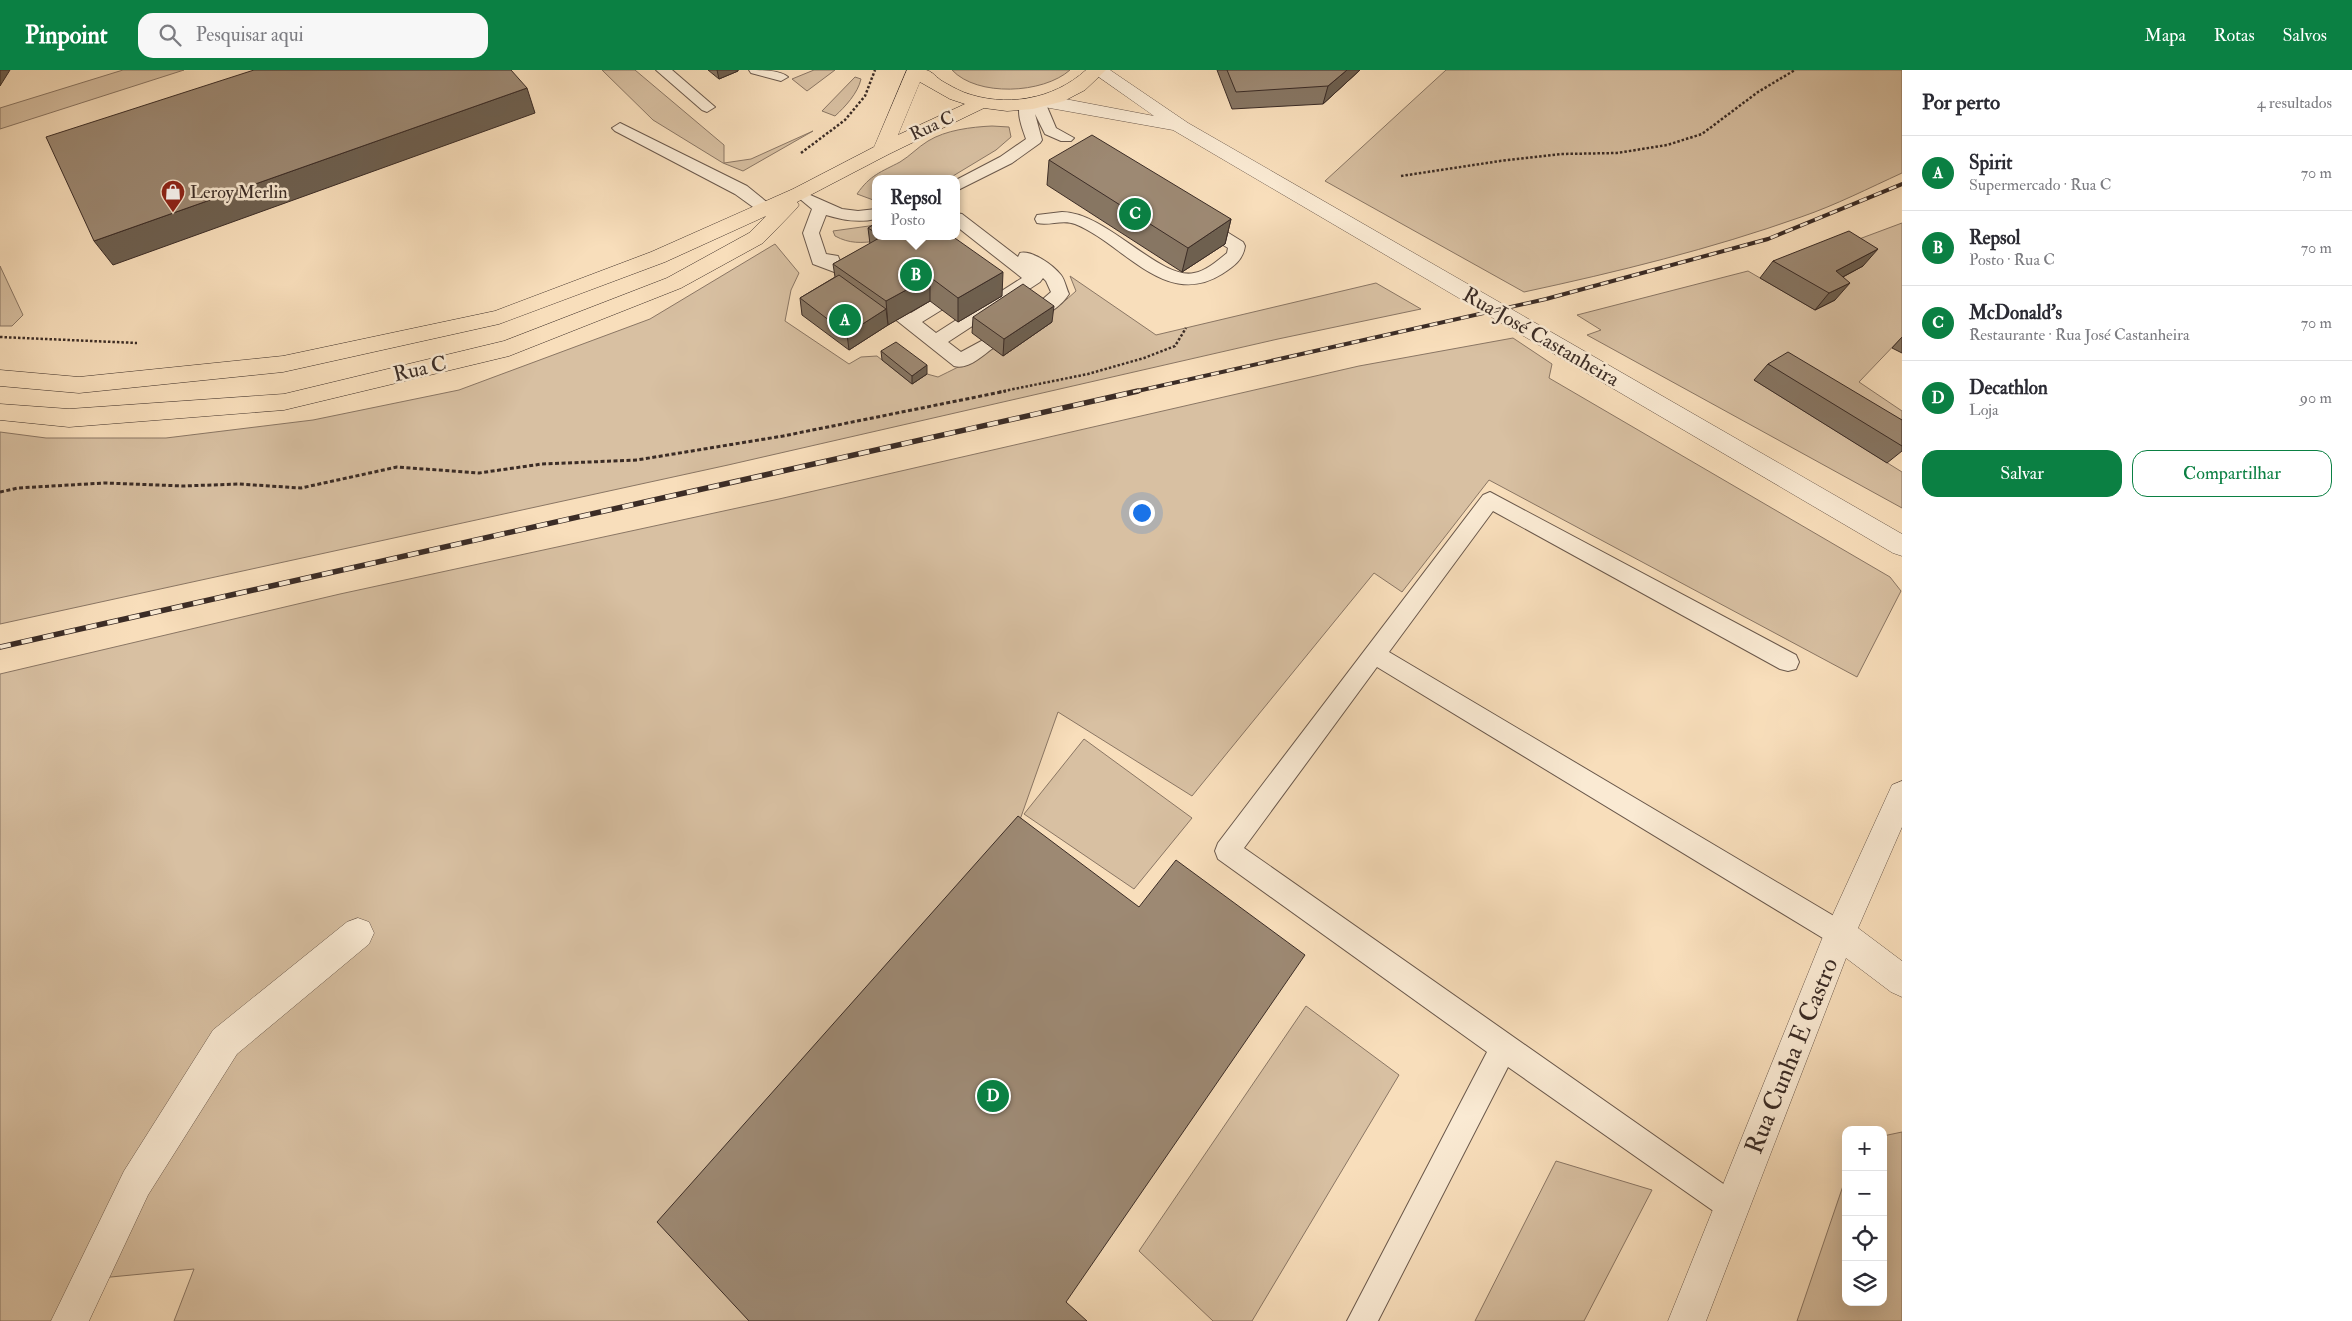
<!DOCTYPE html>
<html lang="pt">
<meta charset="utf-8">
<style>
body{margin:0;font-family:"IM FELL Double Pica",serif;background:#f7f7f7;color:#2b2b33}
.controls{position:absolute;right:15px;bottom:15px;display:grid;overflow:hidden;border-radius:10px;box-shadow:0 5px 20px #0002}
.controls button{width:45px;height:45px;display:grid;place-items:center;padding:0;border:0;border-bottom:1px solid #e1e1e2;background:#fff;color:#2b2b33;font:25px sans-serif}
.you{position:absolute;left:1141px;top:442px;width:18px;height:18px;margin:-12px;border:4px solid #fff;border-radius:50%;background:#1a73e8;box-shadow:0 0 0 8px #1a73e833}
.badge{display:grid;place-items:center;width:32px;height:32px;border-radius:50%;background:#0b8043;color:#fff;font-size:16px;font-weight:700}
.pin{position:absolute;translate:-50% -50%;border:2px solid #fff;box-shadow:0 1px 5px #0006}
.popup{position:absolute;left:872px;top:105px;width:88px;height:65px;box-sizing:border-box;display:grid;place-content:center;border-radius:10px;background:#fff;filter:drop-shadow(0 1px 4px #0005);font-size:16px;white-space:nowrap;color:#7c7c81}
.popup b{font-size:19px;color:#2b2b33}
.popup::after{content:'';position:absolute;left:50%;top:100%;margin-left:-10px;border:10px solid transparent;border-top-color:#fff}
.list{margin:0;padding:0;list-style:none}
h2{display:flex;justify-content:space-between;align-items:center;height:65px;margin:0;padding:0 20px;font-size:21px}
h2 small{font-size:16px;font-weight:400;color:#7c7c81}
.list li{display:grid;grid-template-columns:32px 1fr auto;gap:15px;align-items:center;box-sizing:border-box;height:75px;padding:0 20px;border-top:1px solid #e1e1e2}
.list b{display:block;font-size:19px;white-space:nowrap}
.list p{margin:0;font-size:16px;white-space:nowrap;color:#7c7c81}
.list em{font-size:16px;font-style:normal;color:#7c7c81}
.actions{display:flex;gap:10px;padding:15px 20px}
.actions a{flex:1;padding:11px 0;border:1px solid #0b8043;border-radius:15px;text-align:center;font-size:18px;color:#0b8043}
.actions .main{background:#0b8043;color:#fff}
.icon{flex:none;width:28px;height:28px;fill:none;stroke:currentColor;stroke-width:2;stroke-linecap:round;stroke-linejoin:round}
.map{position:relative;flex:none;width:1902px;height:1251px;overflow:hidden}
header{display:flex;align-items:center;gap:30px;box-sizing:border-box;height:70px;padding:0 25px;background:#0b8043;color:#fff}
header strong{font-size:24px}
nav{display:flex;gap:28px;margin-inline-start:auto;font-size:18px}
.search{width:350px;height:45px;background:#f7f7f7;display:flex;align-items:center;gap:12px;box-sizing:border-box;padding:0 18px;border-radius:15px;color:#7c7c81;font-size:19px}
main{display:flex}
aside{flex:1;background:#fff}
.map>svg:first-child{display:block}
.green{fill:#d8c0a2;stroke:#8a7664}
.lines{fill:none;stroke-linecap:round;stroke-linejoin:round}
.service-casing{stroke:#6a584b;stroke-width:2}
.minor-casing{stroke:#6a584b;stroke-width:1}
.primary-casing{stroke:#3b2c26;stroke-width:1}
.path-far1{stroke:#3b2c26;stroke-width:2.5;stroke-dasharray:2.5 2;stroke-linecap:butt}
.path{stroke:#3b2c26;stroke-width:3;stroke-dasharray:4 2.5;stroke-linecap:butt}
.service{fill:#faead3;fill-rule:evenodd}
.minor{fill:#faead3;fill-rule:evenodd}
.primary{fill:#f8debb;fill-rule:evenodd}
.rail-far1-casing{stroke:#3b2c26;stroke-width:4}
.rail-casing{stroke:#3b2c26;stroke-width:5.5}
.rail-far1{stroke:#faead3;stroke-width:2.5;stroke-dasharray:8;stroke-linecap:butt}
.rail{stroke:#faead3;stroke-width:4;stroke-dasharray:11;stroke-linecap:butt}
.wall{fill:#877663;stroke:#3b2c26}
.shaded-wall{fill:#6e6050;stroke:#3b2c26}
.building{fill:#9d8973;stroke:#3b2c26}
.labels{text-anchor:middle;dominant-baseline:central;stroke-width:5;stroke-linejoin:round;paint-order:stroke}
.far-street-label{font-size:18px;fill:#3b2c26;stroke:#faead3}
.far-poi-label{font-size:18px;fill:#3b2c26;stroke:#faead3;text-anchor:start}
.street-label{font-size:21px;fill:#3b2c26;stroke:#faead3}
.near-street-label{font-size:25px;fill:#3b2c26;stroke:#faead3}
</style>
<header>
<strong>Pinpoint</strong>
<div class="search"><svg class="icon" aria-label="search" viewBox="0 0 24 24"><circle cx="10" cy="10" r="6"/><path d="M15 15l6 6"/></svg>Pesquisar aqui</div>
<nav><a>Mapa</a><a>Rotas</a><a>Salvos</a></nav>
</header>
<main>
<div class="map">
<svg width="1902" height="1251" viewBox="0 0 1902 1251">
<rect width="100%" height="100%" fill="#f8debb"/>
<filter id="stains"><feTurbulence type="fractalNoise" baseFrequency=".004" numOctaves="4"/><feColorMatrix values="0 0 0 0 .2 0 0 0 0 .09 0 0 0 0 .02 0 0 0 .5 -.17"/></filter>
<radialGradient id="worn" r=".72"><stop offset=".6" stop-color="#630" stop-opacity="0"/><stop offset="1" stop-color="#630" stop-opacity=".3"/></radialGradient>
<!-- green -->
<g class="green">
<path d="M123 0H184L0 59V38Z"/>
<path d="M602 0H635L724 75V93L751 89 813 61 743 101 723 93 653 50Z"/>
<path d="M814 0H835L807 21 792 9Z"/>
<path d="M952 0H1070C1043 24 977 27 952 0Z"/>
<path d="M1446 0H1902V103C1869 118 1836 135 1801 147 1711 179 1617 202 1524 222L1325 111Z"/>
<path d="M855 7 861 9C858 23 845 37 835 46L822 41Z"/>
<path d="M992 56 1009 57 1011 67 996 80 948 109H876V131L857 124C870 105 881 102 900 92 910 86 918 77 928 71 946 60 971 57 992 56Z"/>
<path d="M1902 153V267L1859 312 1902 341V362L1754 310 1902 402V438L1587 265 1601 260 1577 245 1748 201 1815 240 1835 178Z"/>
<path d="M876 155 878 171C861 173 850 174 835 166L833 161Z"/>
<path d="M775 174 799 203 791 220 785 251 849 294 861 287 877 286 912 314 927 304 938 307C987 283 1036 258 1076 221L1070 206 1156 265 1376 213 1421 239 1278 269 728 395 0 554V362L46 368H166L313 350 459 320 650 249Z"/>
<path d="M0 196 23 245 12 256H0Z"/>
<path d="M1513 268 1552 294 1549 308 1890 507 1901 521 1857 607 1489 410 1402 522 1374 503 1192 726 1058 642 1016 761 758 1251H174L194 1199 90 1209 70 1251H0V604L340 524 779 429 1359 296Z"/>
<path d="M1084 669 1192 748 1134 819 1024 744Z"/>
<path d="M1306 936 1399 1005 1252 1251H1213L1139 1181Z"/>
<path d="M1902 1062V1251H1797L1846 1107V1232H1883V1066Z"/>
<path d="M1556 1091 1652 1120 1584 1251H1475Z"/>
</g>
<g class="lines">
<defs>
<g id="service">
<path d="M656 0H672L715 37 707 42 702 40Z"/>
<path d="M749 0C760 0 781 0 788 7L781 11 751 3Z"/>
<path d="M1037 27 1045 32 1056 58 1074 68 1071 71H1061L1045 64 1035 44 1042 70 1040 73 1012 93 956 121V110L1000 87 1026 69C1022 57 1015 41 1022 30Z"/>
<path d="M620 53 747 116 774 138 772 142H760L735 124 615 61 612 58Z"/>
<path d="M808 124 842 139 858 141 876 139V149C858 153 843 150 826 145L819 163 826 184 838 186 840 191 849 195 911 243 957 215H969L972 219 969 223 922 252 936 263 1022 208 956 156V143L962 144 1018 187 1020 183C1032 180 1053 195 1061 205 1065 210 1066 218 1069 224 1062 235 1044 250 1031 246L1028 242 1051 222 1046 211 1043 208 1040 212 948 272 961 282 987 268 993 270 996 274 993 278C982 286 968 300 954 296L837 203 813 194 803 163 812 139 800 129 802 125Z"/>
<path d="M1062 142C1106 142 1161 211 1194 203 1206 201 1217 191 1227 183L1228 178 1194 157 1192 153 1194 149H1206L1243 172 1245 176C1243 190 1234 196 1222 204 1165 240 1123 173 1075 154 1063 149 1049 156 1037 153L1035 149 1037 145Z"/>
<path d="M1490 422 1796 585 1799 592 1796 599 1788 601 1780 599 1493 441 1389 582 1849 855 1853 864 1849 873 1840 876 1831 873 1377 597 1244 778 1742 1127 1746 1137 1742 1147 1732 1151 1722 1147 1508 997 1378 1251H1347L1487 982 1218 789 1215 781 1218 773 1483 425Z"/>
</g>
<g id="minor">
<path d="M1089 0H1110L1188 53 1902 464V486L1893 483 1173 60 1044 37 1037 35 1035 31 1037 27 1044 25 1154 46Z"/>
<path d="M1902 711V757L1858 858 1902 891V927L1891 922 1846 888 1706 1251H1668L1824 864 1892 715Z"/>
<path d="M358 848 369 852 374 863 369 874 237 984 148 1125 89 1251H51L124 1101 213 960 347 852Z"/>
</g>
<path id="primary" d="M907 0C913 0 921 0 926 0 932 1 937 8 942 11 949 15 956 19 963 22 1005 38 1053 30 1086 0H1106L1085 20 1064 31 1033 39 1007 41 984 38 889 84 797 132 799 135 796 139 763 173 681 218 509 286 284 340 69 357 0 350V334L69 339 284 324 504 271 667 208 749 163 766 146 665 192 499 254 283 302 79 323 0 316V300L79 307 283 286 495 241 651 182 793 119 874 77ZM920 12 950 29 965 34 898 65Z"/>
</defs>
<!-- service casing -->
<use href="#service" class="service-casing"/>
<!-- minor casing -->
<use href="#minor" class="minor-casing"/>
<!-- primary casing -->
<use href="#primary" class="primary-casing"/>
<!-- path-far1 -->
<g class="path-far1">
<path d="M801 83 845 50 865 26 875 0"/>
<path d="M1401 106 1500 91 1561 84 1617 83 1667 75 1702 64 1758 22 1795 0"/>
<path d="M0 267 137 273"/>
<path d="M999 322 1088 304 1144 288 1175 276 1186 258"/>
</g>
<!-- path -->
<path class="path" d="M0 422 18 418 105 413 183 416 239 414 301 418 397 397 479 403 542 394 637 390 783 366 1006 321"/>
<!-- service -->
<use href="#service" class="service"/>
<!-- minor -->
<use href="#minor" class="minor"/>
<!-- primary -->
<use href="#primary" class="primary"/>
<defs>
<path id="rail-far1" d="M1133 322 1546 229 1768 169 1902 114"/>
<path id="rail" d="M0 577 1138 321"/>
</defs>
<!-- rail-far1 casing -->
<use href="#rail-far1" class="rail-far1-casing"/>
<!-- rail casing -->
<use href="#rail" class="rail-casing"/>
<!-- rail-far1 -->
<use href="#rail-far1" class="rail-far1"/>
<!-- rail -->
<use href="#rail" class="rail"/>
</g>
<!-- wall -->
<g class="wall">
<path d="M708 0H738V1L719 9Z"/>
<path d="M1217 0H1360L1323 34 1232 39Z"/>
<path d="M1049 90 1231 149 1225 174 1182 202 1047 115Z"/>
<path d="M876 153V166H952L1002 226 958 252 930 231 888 255 849 280 802 245 800 228 835 207 833 194 870 174 868 158Z"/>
<path d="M1773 191 1863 196 1843 207 1835 230 1815 240 1760 208Z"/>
<path d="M973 247 1052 252 1003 286 972 263Z"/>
<path d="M1902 267V283L1892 278Z"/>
<path d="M881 281 927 304 912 314 882 290Z"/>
<path d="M1768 294 1902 350V381L1887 393 1754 310Z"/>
</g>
<!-- shaded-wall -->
<g class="shaded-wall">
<path d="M0 0H10L0 16Z"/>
<path d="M717 0H738V1L719 9Z"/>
<path d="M1347 0H1360L1323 34 1328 16Z"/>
<path d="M527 18 535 43 113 195 94 171Z"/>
<path d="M1231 149 1225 174 1182 202 1188 178Z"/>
<path d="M1878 179 1863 196 1822 218 1836 201Z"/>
<path d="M1003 202 1002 226 958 252V228Z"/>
<path d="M930 207V231L888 255 886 231Z"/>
<path d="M1850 213 1835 230 1815 240 1829 223Z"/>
<path d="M1054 236 1052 252 1003 286 1004 269Z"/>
<path d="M886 239 888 255 849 280 847 264Z"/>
<path d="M927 295V304L912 314V306Z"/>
</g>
<!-- building -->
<g class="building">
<path d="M254 0H511L527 18 94 171 46 67Z"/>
<path d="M1227 0H1347L1328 16 1236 22Z"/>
<path d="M1092 65 1231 149 1188 178 1049 90Z"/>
<path d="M876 153V163L868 158Z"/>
<path d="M1849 161 1878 179 1836 201 1850 213 1829 223 1773 191Z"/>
<path d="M880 166H952L1003 202 958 228 930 207 886 231 833 194 881 167Z"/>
<path d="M839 205 886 239 847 264 800 228Z"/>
<path d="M1023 214 1054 236 1004 269 973 247Z"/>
<path d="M896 272 927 295 912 306 881 281Z"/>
<path d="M1788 282 1902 350V376L1768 294Z"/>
<path d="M1018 746 1139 837 1176 790 1305 885 1066 1232 1087 1251H749L657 1152Z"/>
</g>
<!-- icons -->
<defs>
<symbol id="shop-pin" viewBox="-11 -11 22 30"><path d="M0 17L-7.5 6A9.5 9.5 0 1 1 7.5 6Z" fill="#8f2418" stroke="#faead3"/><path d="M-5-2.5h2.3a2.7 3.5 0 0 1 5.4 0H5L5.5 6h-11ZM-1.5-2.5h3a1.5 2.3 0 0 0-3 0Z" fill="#fff"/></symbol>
</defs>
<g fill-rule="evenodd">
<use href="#shop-pin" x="159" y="108" width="28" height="38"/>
</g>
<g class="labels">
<!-- far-street labels -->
<g class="far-street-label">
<text transform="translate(932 56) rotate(-25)">Rua C</text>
</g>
<!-- far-poi labels -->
<g class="far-poi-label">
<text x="190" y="122">Leroy Merlin</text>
</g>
<!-- street labels -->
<g class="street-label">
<text transform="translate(1541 267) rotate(30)">Rua José Castanheira</text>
<text transform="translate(420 299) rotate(-13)">Rua C</text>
</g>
<!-- near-street labels -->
<g class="near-street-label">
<text transform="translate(1792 986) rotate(-68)">Rua Cunha E Castro</text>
</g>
</g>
<rect width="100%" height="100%" filter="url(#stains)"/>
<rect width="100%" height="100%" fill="url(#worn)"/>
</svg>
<div class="controls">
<button>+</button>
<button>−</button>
<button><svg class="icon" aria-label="locate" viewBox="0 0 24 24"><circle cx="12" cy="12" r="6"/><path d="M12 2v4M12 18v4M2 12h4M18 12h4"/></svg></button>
<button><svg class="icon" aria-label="layers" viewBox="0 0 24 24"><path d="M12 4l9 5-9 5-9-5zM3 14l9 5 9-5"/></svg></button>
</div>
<div class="you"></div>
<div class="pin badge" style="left:845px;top:250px">A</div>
<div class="pin badge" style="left:916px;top:205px">B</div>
<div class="popup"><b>Repsol</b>Posto</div>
<div class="pin badge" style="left:1135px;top:144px">C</div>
<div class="pin badge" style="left:993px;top:1026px">D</div>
</div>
<aside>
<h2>Por perto<small>4 resultados</small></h2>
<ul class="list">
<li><span class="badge">A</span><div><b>Spirit</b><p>Supermercado · Rua C</p></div><em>70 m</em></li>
<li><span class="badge">B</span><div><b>Repsol</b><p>Posto · Rua C</p></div><em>70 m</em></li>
<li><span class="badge">C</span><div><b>McDonald's</b><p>Restaurante · Rua José Castanheira</p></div><em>70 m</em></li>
<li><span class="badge">D</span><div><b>Decathlon</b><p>Loja</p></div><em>90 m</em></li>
</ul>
<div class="actions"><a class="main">Salvar</a><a>Compartilhar</a></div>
</aside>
</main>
